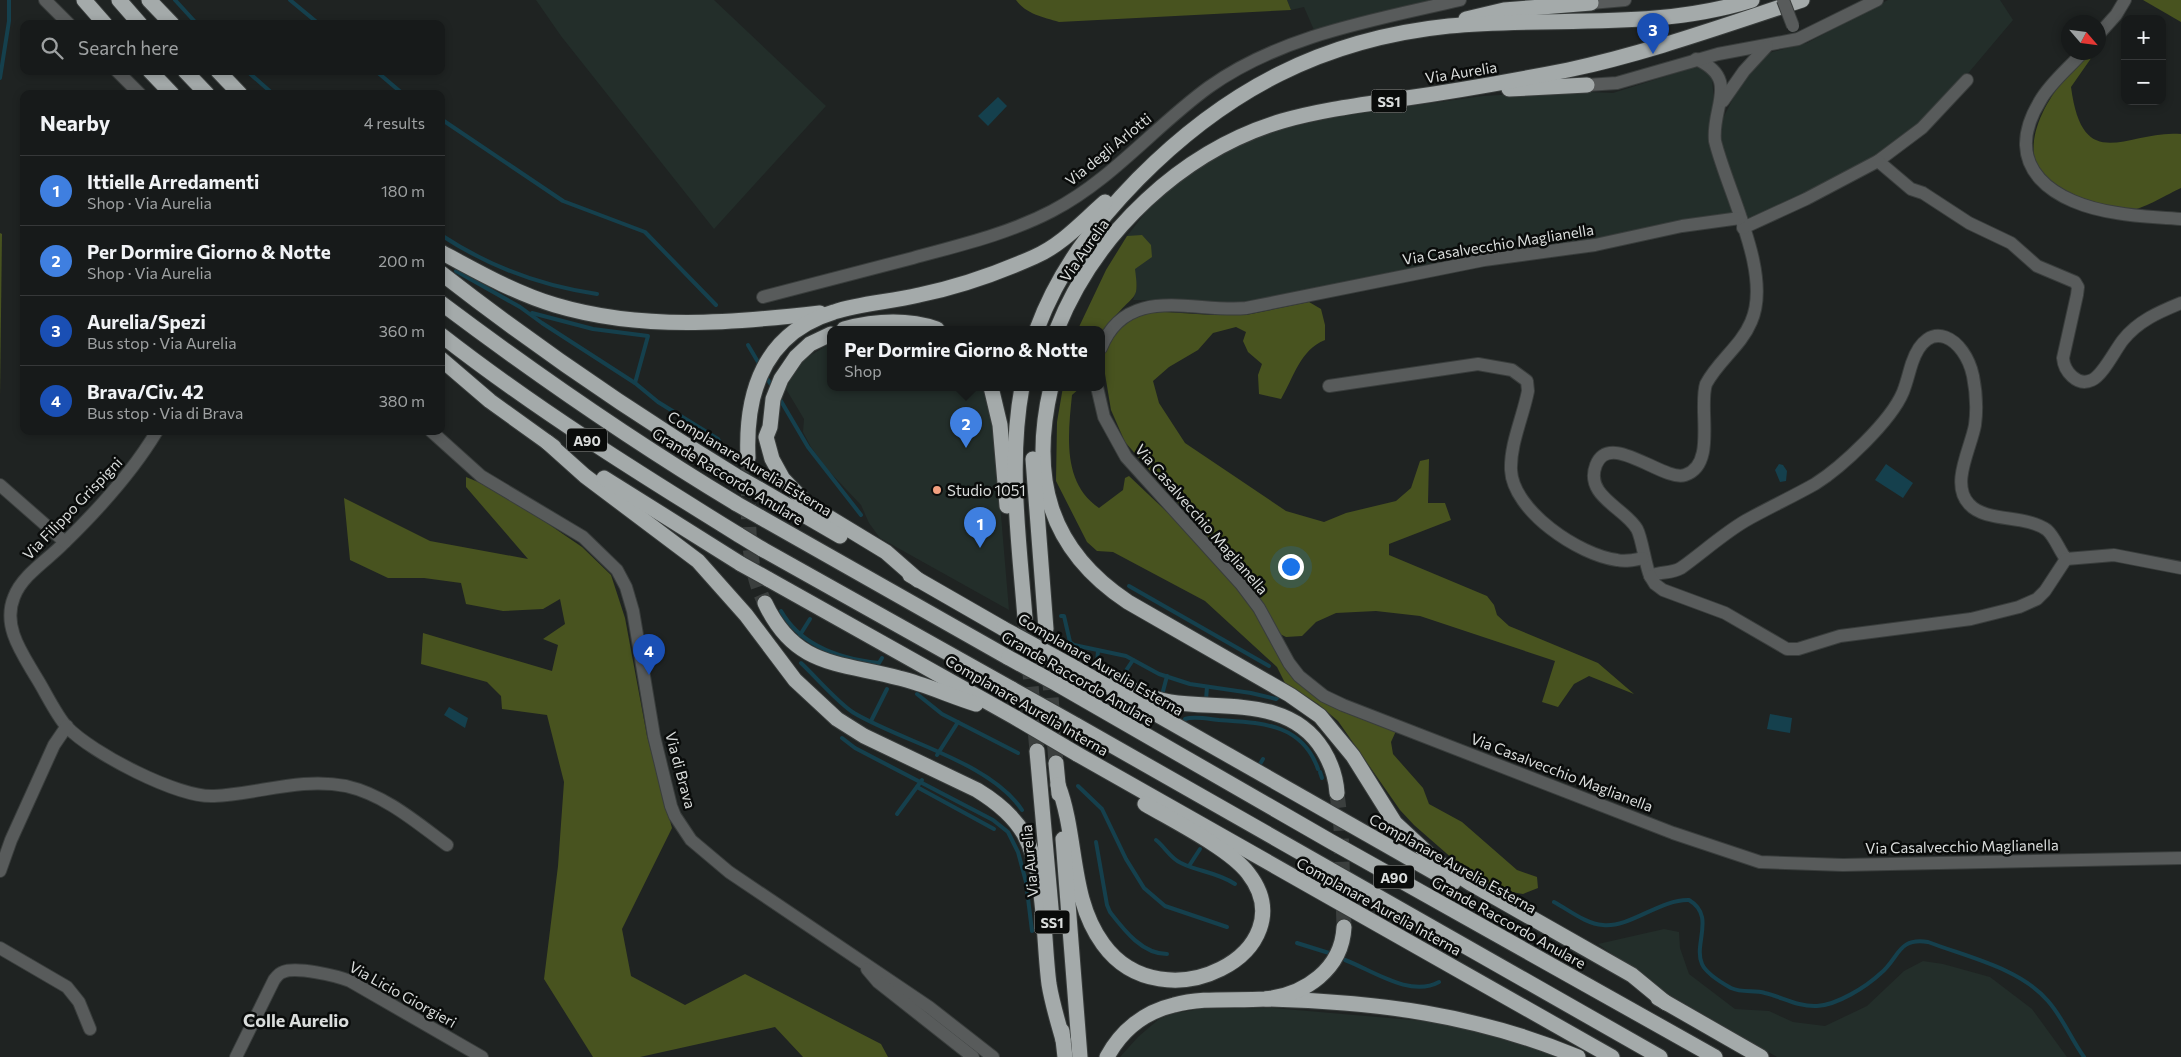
<!DOCTYPE html>
<meta charset="utf-8">
<style>
body{margin:0;font-family:Commissioner,sans-serif;background:#242727;color:#f1f3f6}
.controls{position:absolute;right:15px;top:15px;display:grid;overflow:hidden;border-radius:10px;box-shadow:0 2px 8px #0003}
.controls button{width:45px;height:45px;display:grid;place-items:center;padding:0;border:0;border-bottom:1px solid #363839;background:#171a1a;color:#f1f3f6;font:25px sans-serif}
.compass{position:absolute;left:2061px;top:15px;width:45px;height:45px;border-radius:50%;background:#171a1a;box-shadow:0 2px 8px #0003;rotate:118deg}
.you{position:absolute;left:1290px;top:566px;width:18px;height:18px;margin:-12px;border:4px solid #fff;border-radius:50%;background:#1a73e8;box-shadow:0 0 0 8px #1a73e833}
.badge{display:grid;place-items:center;width:32px;height:32px;border-radius:50%;background:#f2a07f;color:#fff;font-size:16px;font-weight:700}
.pin{position:absolute;translate:-50% -41px;filter:drop-shadow(0 1px 2px #0008)}
.pin::after{content:'';position:absolute;top:26px;width:18px;height:15px;background:inherit;clip-path:polygon(0 0,100% 0,50% 100%)}
.popup{position:absolute;left:827px;top:326px;width:278px;height:65px;box-sizing:border-box;display:grid;place-content:center;border-radius:10px;background:#171a1a;filter:drop-shadow(0 1px 4px #0005);font-size:16px;white-space:nowrap;color:#9ea1a2}
.popup b{font-size:19px;color:#f1f3f6}
.popup::after{content:'';position:absolute;left:50%;top:100%;margin-left:-10px;border:10px solid transparent;border-top-color:#171a1a}
.list{margin:0;padding:0;list-style:none}
h2{display:flex;justify-content:space-between;align-items:center;height:65px;margin:0;padding:0 20px;font-size:21px}
h2 small{font-size:16px;font-weight:400;color:#9ea1a2}
.list li{display:grid;grid-template-columns:32px 1fr auto;gap:15px;align-items:center;box-sizing:border-box;height:70px;padding:0 20px;border-top:1px solid #363839}
.list b{display:block;font-size:19px;white-space:nowrap}
.list p{margin:0;font-size:16px;white-space:nowrap;color:#9ea1a2}
.list em{font-size:16px;font-style:normal;color:#9ea1a2}
.icon{flex:none;width:28px;height:28px;fill:none;stroke:currentColor;stroke-width:2;stroke-linecap:round;stroke-linejoin:round}
.map{position:relative;flex:none;width:2181px;height:1057px;overflow:hidden}
.search{position:absolute;background:#171a1a;box-shadow:0 2px 8px #0003;left:20px;top:20px;width:425px;height:55px;display:flex;align-items:center;gap:12px;box-sizing:border-box;padding:0 18px;border-radius:10px;color:#9ea1a2;font-size:19px}
.panel{position:absolute;background:#171a1a;box-shadow:0 2px 8px #0003;left:20px;top:90px;width:425px;height:345px;border-radius:10px}
.map>svg:first-child{display:block}
.built{fill:#232e2a}
.forest{fill:#48531f}
.water{fill:#15404d}
.lines{fill:none;stroke-linecap:round;stroke-linejoin:round}
.stream{stroke:#15404d;stroke-width:4}
.highway-tunnel{stroke:#3b3f3e;stroke-width:15;stroke-dasharray:15 8;stroke-linecap:butt}
.minor-casing{stroke:#393d3c;stroke-width:14}
.highway-casing{stroke:#393d3c;stroke-width:17}
.minor{stroke:#585b5b;stroke-width:12}
.highway{stroke:#a4aaaa;stroke-width:15}
.minor-bridge-casing{stroke:#393d3c;stroke-width:14;stroke-linecap:butt}
.highway-bridge-casing{stroke:#393d3c;stroke-width:17;stroke-linecap:butt}
.minor-bridge{stroke:#585b5b;stroke-width:12}
.highway-bridge{stroke:#a4aaaa;stroke-width:15}
.poi-dot{fill:#f2a07f;stroke:#0a0c0b;stroke-width:2}
.labels{text-anchor:middle;dominant-baseline:central;stroke-width:5;stroke-linejoin:round;paint-order:stroke}
.shield{fill:#0a0c0b;stroke:#9c9e9d;stroke-width:1}
.shield-label{font-size:14px;font-weight:bold;fill:#dadddc}
.street-label{font-size:15px;fill:#dadddc;stroke:#0a0c0b}
.poi-label{font-size:15px;fill:#dadddc;stroke:#0a0c0b;text-anchor:start}
.quarter-label{font-size:18px;font-weight:bold;fill:#dadddc;stroke:#0a0c0b}
</style>
<div class="map">
<svg width="2181" height="1057" viewBox="0 0 2181 1057">
<rect width="100%" height="100%" fill="#1f2322"/>
<!-- built -->
<g class="built">
<path d="M536 0H714L826 106 714 229 561 36Z"/>
<path d="M1287 0H1431L1314 30 1304 7 1291 10Z"/>
<path d="M1888 0H2000L2013 20 1954 90 1907 135 1842 175 1747 221 1721 148 1720 124 1742 81 1759 60 1772 52 1807 43Z"/>
<path d="M1695 67 1705 70 1712 78 1714 102 1709 127 1714 156 1735 215 1625 235 1440 262 1247 303 1133 300 1137 287 1127 236 1149 208 1169 190 1190 173 1236 146 1274 131 1338 116 1483 96 1568 91 1613 93Z"/>
<path d="M831 343V387H984L993 421 1009 610 880 538 869 523 861 505 827 469 811 447 803 432 804 419 786 389 793 374 806 358Z"/>
<path d="M1664 929 1679 932 1680 948 1689 974 1735 1009 1769 1011 1793 1022 1825 1026 1867 1006 1904 971 1923 961 1943 964 1990 977 2032 1009 2067 1057H1777L1668 994 1598 944Z"/>
<path d="M1273 1008 1447 1023 1563 1057H1120L1138 1037 1159 1019 1176 1013 1200 1009Z"/>
</g>
<!-- forest -->
<g class="forest">
<path d="M1016 0H1287L1291 10 1059 22C1043 17 1026 14 1016 0Z"/>
<path d="M2143 0H2181V22Z"/>
<path d="M2094 54 2071 87C2083 178 2128 129 2181 134V188C2168 194 2145 208 2132 210 2117 211 2100 204 2087 201 2079 198 2068 197 2061 193 2014 166 2036 114 2063 81 2072 71 2080 57 2094 54Z"/>
<path d="M0 233 2 234 0 396Z"/>
<path d="M1142 235 1151 245 1152 257 1135 269C1139 299 1136 293 1118 313 1110 321 1105 331 1101 340V329H1078L1106 270 1127 236Z"/>
<path d="M1309 302 1321 309 1325 325V340C1300 350 1294 377 1281 399L1259 394 1258 375 1262 364 1248 352 1243 341 1246 332 1236 327 1213 333 1198 350 1169 367 1153 381 1159 403 1185 443 1286 511 1324 522 1346 513 1396 501 1411 488 1420 461 1429 459 1428 503H1445L1451 520 1389 544V555L1487 596 1494 605 1497 615 1509 626 1598 663 1634 694 1589 676 1574 684 1558 707 1542 702 1555 661 1420 616 1376 611 1336 613 1316 622 1302 636 1286 637 1278 633 1262 603 1222 553 1125 442 1111 410 1104 368 1105 351 1122 323 1150 311 1212 315H1246Z"/>
<path d="M1063 387H1081L1072 395C1068 435 1062 483 1099 508L1123 490 1125 478 1129 476 1188 532 1251 603 1298 679 1396 731 1391 742 1393 754 1423 788 1429 804 1462 822 1517 870 1537 877 1538 888 1523 894 1499 890 1454 860 1414 825 1400 810 1338 721 1318 704 1285 683 1277 667 1205 601 1113 552 1097 551 1087 542 1056 481 1057 422Z"/>
<path d="M466 477 500 491 582 547 611 575 625 618 647 736 672 828 622 929 631 976 685 1005 745 974 881 1044 888 1057H803L775 1027 640 1057H593L544 979 558 866 564 782 547 715 502 709 501 696 487 682 421 664 423 633 552 671 558 645 543 639 565 624 560 599 543 609 503 611 466 604 461 583 424 578H388L350 560 344 498 430 541 528 559 466 487Z"/>
</g>
<!-- water -->
<g class="water">
<path d="M998 97 1007 106 988 126 978 116Z"/>
<path d="M1779 464 1783 465 1787 471 1786 481 1780 482 1775 470Z"/>
<path d="M1886 464 1913 483 1903 498 1875 480Z"/>
<path d="M449 707 468 718 465 728 444 715Z"/>
<path d="M1770 714 1792 718 1790 733 1767 729Z"/>
</g>
<g class="lines">
<!-- stream -->
<g class="stream">
<path d="M175 0 197 24"/>
<path d="M290 0 319 24"/>
<path d="M247 71 273 94"/>
<path d="M376 71 403 94"/>
<path d="M0 78 9 21V0"/>
<path d="M441 119 563 201 645 232 716 305"/>
<path d="M441 235C488 266 542 286 597 294"/>
<path d="M456 271 520 307 542 323 635 383 658 402 718 439 722 447"/>
<path d="M532 313 593 329 648 336 635 383"/>
<path d="M748 345 761 367"/>
<path d="M765 375 773 388"/>
<path d="M778 396 808 447 861 515"/>
<path d="M1129 586 1269 666"/>
<path d="M781 611C801 646 841 659 879 663L882 658"/>
<path d="M1061 616H1064L1070 642 1074 645 1126 656 1159 674 1190 684 1251 693 1276 699 1279 696"/>
<path d="M800 635 810 619"/>
<path d="M801 663C816 677 838 703 854 713 903 742 990 762 1022 810"/>
<path d="M1097 663 1098 651"/>
<path d="M1123 675 1133 660"/>
<path d="M917 694 942 714 1018 753"/>
<path d="M1162 695 1167 676"/>
<path d="M1206 700 1207 687"/>
<path d="M1185 719C1194 716 1209 719 1219 720 1261 723 1302 723 1318 769"/>
<path d="M871 721 887 689"/>
<path d="M842 738 855 748 993 820 1008 832 1018 852 1026 882 1032 931"/>
<path d="M937 755 958 722"/>
<path d="M1260 764 1263 759"/>
<path d="M1320 772 1322 778"/>
<path d="M1078 786 1102 809 1126 859 1144 888 1165 906 1227 927"/>
<path d="M917 787 994 829"/>
<path d="M897 814 922 780"/>
<path d="M1156 840C1165 847 1170 858 1181 863 1199 872 1217 872 1235 884"/>
<path d="M1096 842 1107 905 1110 912C1124 930 1142 954 1167 954"/>
<path d="M1189 866 1200 849"/>
<path d="M1554 902C1569 910 1586 924 1603 925 1630 928 1660 899 1689 900 1716 916 1693 944 1702 964 1706 973 1722 983 1731 988 1742 993 1754 990 1765 993 1782 997 1798 1007 1817 1006 1837 1005 1866 987 1881 973 1899 958 1898 937 1928 942 1967 957 2020 968 2048 1001 2063 1018 2071 1039 2084 1057"/>
<path d="M1297 943 1329 953"/>
<path d="M1345 960C1372 970 1410 998 1439 982"/>
</g>
<!-- highway-tunnel -->
<g class="highway-tunnel">
<path d="M748 458C750 505 743 560 765 603"/>
<path d="M1025 618 1037 751"/>
<path d="M1046 629 1056 763"/>
<path d="M1337 793 1341 827 1344 927"/>
</g>
<defs>
<g id="minor">
<path d="M45 0 69 24"/>
<path d="M1590 0 1591 3 1625 0"/>
<path d="M2098 35 2116 15 2125 0"/>
<path d="M2083 52C2069 68 2050 83 2040 101 1999 168 2055 204 2117 213 2138 217 2160 217 2181 219"/>
<path d="M1696 59C1741 79 1711 107 1715 141 1727 191 1773 274 1751 322 1741 346 1718 361 1706 384 1698 408 1717 465 1685 475 1663 482 1610 430 1596 465 1584 496 1625 508 1637 529 1642 538 1645 564 1650 576 1661 571 1671 574 1681 568 1702 553 1723 534 1745 521 1768 508 1792 497 1815 484 1842 467 1891 421 1903 392 1907 382 1909 372 1912 363 1928 315 1965 338 1973 376 1976 391 1977 410 1975 425 1971 448 1950 484 1969 504 1986 523 2025 514 2047 530 2055 537 2059 550 2066 559L2114 555 2181 568"/>
<path d="M117 71 140 94"/>
<path d="M1587 85 1617 83 1718 54 1798 39 1877 0"/>
<path d="M1723 101 1744 71 1767 46"/>
<path d="M1878 161 1922 128 1967 80"/>
<path d="M1743 228 1806 199 1878 161 1911 189 1923 193 1969 223 2011 243 2037 266 2075 282 2078 287 2077 295 2063 358C2064 371 2077 387 2092 380 2103 375 2115 350 2123 340 2138 321 2159 312 2181 303"/>
<path d="M763 297C813 284 863 271 913 258 960 245 1008 234 1052 211 1112 180 1155 126 1209 87 1282 35 1375 20 1460 0"/>
<path d="M1101 348C1127 283 1194 313 1246 308L1484 260 1595 245 1682 226 1740 218"/>
<path d="M1329 386 1478 364 1512 370 1527 381 1528 391C1523 417 1510 444 1511 470 1513 511 1579 555 1617 560 1626 562 1634 560 1643 558"/>
<path d="M1097 387 1104 417 1126 457 1241 584 1259 608 1289 663 1299 676 1324 696 1343 705 1673 833 1760 862 1843 865 2181 858"/>
<path d="M157 431C132 473 99 509 64 543 49 559 22 575 14 597 2 626 22 653 36 677 45 691 56 715 67 727 92 753 178 798 214 796 259 794 300 777 346 786 385 795 416 822 447 845"/>
<path d="M431 431 481 476 583 537 617 570 626 587 633 611 654 736 671 806 675 816 691 840 729 872 929 1007 993 1057"/>
<path d="M0 485 65 542"/>
<path d="M1650 576 1655 584 1663 590 1725 613 1787 649H1798L1840 636 1971 619 2019 607 2037 599 2045 591 2066 559"/>
<path d="M0 871 11 840 54 745 67 726"/>
<path d="M0 948 67 987 79 1002 90 1029"/>
<path d="M867 969 878 982 973 1057"/>
<path d="M236 1057 274 980C277 976 279 973 283 972 296 966 337 976 350 981L482 1057"/>
</g>
<g id="highway">
<path d="M84 0 105 24"/>
<path d="M119 0 140 24"/>
<path d="M149 0 172 24"/>
<path d="M1466 19 1504 10 1591 3"/>
<path d="M150 71 172 94"/>
<path d="M185 71 207 94"/>
<path d="M218 71 240 94"/>
<path d="M1509 89 1587 85"/>
<path d="M441 252C478 272 515 293 555 305 642 331 732 323 820 313"/>
<path d="M441 273C536 347 634 414 736 476"/>
<path d="M441 303C537 375 634 442 737 504"/>
<path d="M844 329C874 321 907 319 937 329"/>
<path d="M1037 329C1059 270 1094 224 1138 179 1226 90 1323 39 1449 26 1551 16 1654 31 1752 0"/>
<path d="M1057 329C1096 232 1182 151 1282 121 1321 110 1360 105 1400 99 1456 91 1512 81 1568 70 1648 53 1725 25 1802 0"/>
<path d="M831 334 810 344 796 357 781 379 773 399 770 427 766 437 772 459 783 479 807 504 886 552 918 580"/>
<path d="M441 335C536 409 637 472 739 535"/>
<path d="M441 359 490 401 554 447"/>
<path d="M991 387 1000 425 1007 506"/>
<path d="M1022 387C1008 464 1019 541 1025 618"/>
<path d="M1051 387C1030 477 1048 549 1128 602L1290 695 1320 716 1353 756 1395 823 1436 861 1470 883 1632 975 1666 1003"/>
<path d="M547 442 585 476 698 561 746 615 795 680 837 719 864 736 977 790C995 801 1013 815 1024 834 1046 875 1043 938 1049 984 1052 1003 1058 1022 1063 1040"/>
<path d="M748 458C745 392 764 333 834 312 861 303 891 302 919 295 958 287 998 273 1034 257 1062 245 1083 221 1105 202"/>
<path d="M1033 459 1046 629"/>
<path d="M604 478 741 564"/>
<path d="M759 489 840 536"/>
<path d="M760 517 1009 658"/>
<path d="M762 549 1012 689"/>
<path d="M910 575 1004 629"/>
<path d="M768 579 1016 718"/>
<path d="M765 603C795 667 838 662 899 678 925 684 950 696 976 704"/>
<path d="M1070 665 1453 883"/>
<path d="M1116 683C1134 690 1151 699 1170 702 1223 710 1290 696 1323 750 1331 763 1336 777 1337 793"/>
<path d="M1057 684 1330 841 1715 1057"/>
<path d="M1076 725 1660 1057"/>
<path d="M1037 751 1052 919"/>
<path d="M1077 754 1612 1057"/>
<path d="M1056 763 1059 794"/>
<path d="M1058 785C1078 837 1069 898 1103 944 1163 1027 1309 951 1248 873 1230 849 1172 820 1145 804"/>
<path d="M1063 839 1080 1057"/>
<path d="M1658 998 1761 1057"/>
<path d="M1266 999C1377 1002 1475 1014 1578 1057"/>
<path d="M1062 1031 1065 1057"/>
<path d="M1107 1057C1121 1031 1144 1012 1174 1005 1203 997 1235 1001 1265 999 1305 995 1342 969 1344 927"/>
</g>
</defs>
<!-- minor casing -->
<use href="#minor" class="minor-casing"/>
<!-- highway casing -->
<use href="#highway" class="highway-casing"/>
<!-- minor -->
<use href="#minor" class="minor"/>
<!-- highway -->
<use href="#highway" class="highway"/>
<defs>
<path id="minor-bridge" d="M1783 0 1793 26"/>
<g id="highway-bridge">
<path d="M736 476 759 489"/>
<path d="M737 504 760 517"/>
<path d="M739 535 762 549"/>
<path d="M741 564 768 579"/>
<path d="M1004 629 1070 665"/>
<path d="M1009 658 1057 684"/>
<path d="M1012 689 1076 725"/>
<path d="M1016 718 1077 754"/>
</g>
</defs>
<!-- minor-bridge casing -->
<use href="#minor-bridge" class="minor-bridge-casing"/>
<!-- highway-bridge casing -->
<use href="#highway-bridge" class="highway-bridge-casing"/>
<!-- minor-bridge -->
<use href="#minor-bridge" class="minor-bridge"/>
<!-- highway-bridge -->
<use href="#highway-bridge" class="highway-bridge"/>
</g>
<!-- markers -->
<circle class="poi-dot" cx="937" cy="490" r="5"/>
<g class="labels">
<!-- shield labels -->
<g class="shield">
<rect x="1371.5" y="89.5" width="35" height="23" rx="4"/>
<rect x="567" y="428.5" width="40" height="23" rx="4"/>
<rect x="1374" y="865.5" width="40" height="23" rx="4"/>
<rect x="1034.5" y="910.5" width="35" height="23" rx="4"/>
</g>
<g class="shield-label">
<text x="1389" y="101">SS1</text>
<text x="587" y="440">A90</text>
<text x="1394" y="877">A90</text>
<text x="1052" y="922">SS1</text>
</g>
<!-- street labels -->
<g class="street-label">
<text transform="translate(1461 72) rotate(-9)">Via Aurelia</text>
<text transform="translate(1108 149) rotate(-39)">Via degli Arlotti</text>
<text transform="translate(1498 244) rotate(-9)">Via Casalvecchio Maglianella</text>
<text transform="translate(1084 250) rotate(-55)">Via Aurelia</text>
<text transform="translate(750 463) rotate(31)">Complanare Aurelia Esterna</text>
<text transform="translate(728 476) rotate(31)">Grande Raccordo Anulare</text>
<text transform="translate(72 508) rotate(-46)">Via Filippo Grispigni</text>
<text transform="translate(1202 519) rotate(49)">Via Casalvecchio Maglianella</text>
<text transform="translate(1101 664) rotate(30)">Complanare Aurelia Esterna</text>
<text transform="translate(1078 678) rotate(30)">Grande Raccordo Anulare</text>
<text transform="translate(1027 705) rotate(30)">Complanare Aurelia Interna</text>
<text transform="translate(681 770) rotate(75)">Via di Brava</text>
<text transform="translate(1562 772) rotate(21)">Via Casalvecchio Maglianella</text>
<text transform="translate(1962 846) rotate(-1)">Via Casalvecchio Maglianella</text>
<text transform="translate(1029 861) rotate(-95)">Via Aurelia</text>
<text transform="translate(1453 863) rotate(29)">Complanare Aurelia Esterna</text>
<text transform="translate(1379 906) rotate(29)">Complanare Aurelia Interna</text>
<text transform="translate(1509 922) rotate(29)">Grande Raccordo Anulare</text>
<text transform="translate(403 994) rotate(29)">Via Licio Giorgieri</text>
</g>
<!-- poi labels -->
<g class="poi-label">
<text x="947" y="490">Studio 1051</text>
</g>
<!-- quarter labels -->
<g class="quarter-label">
<text x="296" y="1020">Colle Aurelio</text>
</g>
</g>
</svg>
<div class="controls">
<button>+</button>
<button>−</button>
</div>
<svg class="compass" viewBox="-18 -18 36 36"><path d="M0-13l5 13h-10z" fill="#e53935"/><path d="M0 13l5-13h-10z" fill="#9ea1a2"/></svg>
<div class="you"></div>
<div class="pin badge" style="left:980px;top:548px;background:#3f7fe0">1</div>
<div class="pin badge" style="left:966px;top:448px;background:#3f7fe0">2</div>
<div class="popup"><b>Per Dormire Giorno &amp; Notte</b>Shop</div>
<div class="pin badge" style="left:1653px;top:54px;background:#1a4fb4">3</div>
<div class="pin badge" style="left:649px;top:675px;background:#1a4fb4">4</div>
<div class="search"><svg class="icon" aria-label="search" viewBox="0 0 24 24"><circle cx="10" cy="10" r="6"/><path d="M15 15l6 6"/></svg>Search here</div>
<section class="panel">
<h2>Nearby<small>4 results</small></h2>
<ul class="list">
<li><span class="badge" style="background:#3f7fe0">1</span><div><b>Ittielle Arredamenti</b><p>Shop · Via Aurelia</p></div><em>180 m</em></li>
<li><span class="badge" style="background:#3f7fe0">2</span><div><b>Per Dormire Giorno &amp; Notte</b><p>Shop · Via Aurelia</p></div><em>200 m</em></li>
<li><span class="badge" style="background:#1a4fb4">3</span><div><b>Aurelia/Spezi</b><p>Bus stop · Via Aurelia</p></div><em>360 m</em></li>
<li><span class="badge" style="background:#1a4fb4">4</span><div><b>Brava/Civ. 42</b><p>Bus stop · Via di Brava</p></div><em>380 m</em></li>
</ul>
</section>
</div>
